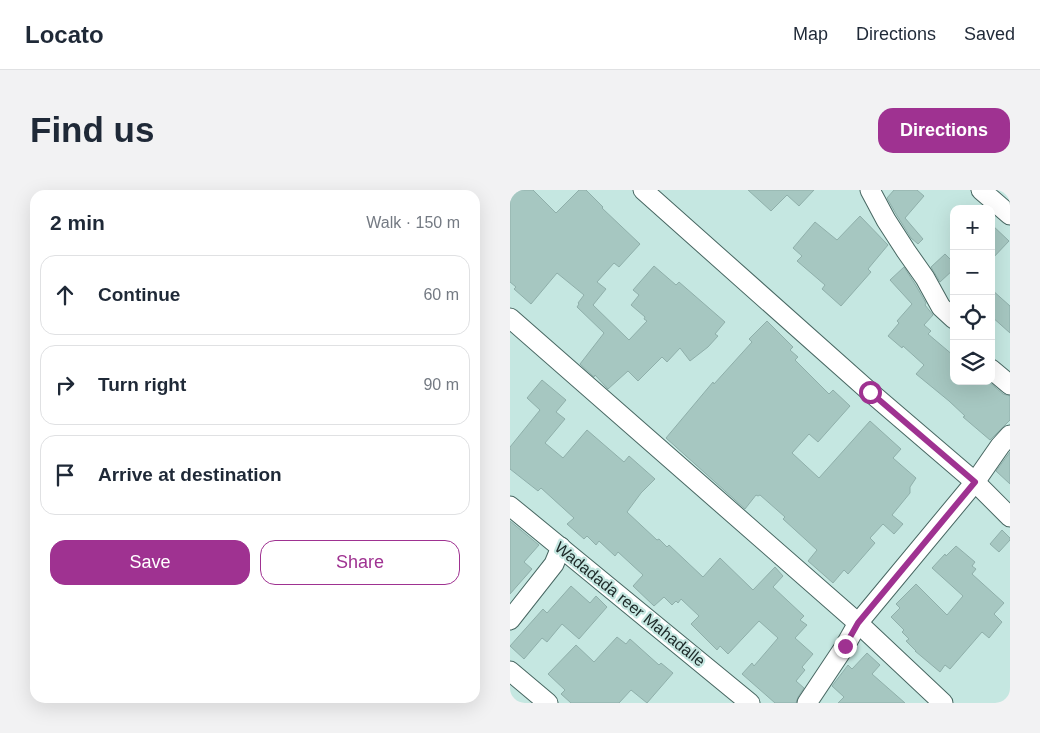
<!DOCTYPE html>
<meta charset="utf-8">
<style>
body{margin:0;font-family:Helvetica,sans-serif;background:#f2f2f3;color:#1f2937}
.controls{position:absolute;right:15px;top:15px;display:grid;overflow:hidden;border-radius:10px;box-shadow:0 5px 20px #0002}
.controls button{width:45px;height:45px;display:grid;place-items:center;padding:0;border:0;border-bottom:1px solid #e0e1e3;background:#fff;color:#1f2937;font:25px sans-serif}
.stop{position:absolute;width:15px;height:15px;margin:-11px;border:4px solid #9f3291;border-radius:50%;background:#fff}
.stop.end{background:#9f3291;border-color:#fff;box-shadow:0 1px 5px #0008}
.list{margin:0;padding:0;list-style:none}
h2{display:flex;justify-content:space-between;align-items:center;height:65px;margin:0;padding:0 20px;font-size:21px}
h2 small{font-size:16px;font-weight:400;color:#747a83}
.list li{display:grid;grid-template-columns:32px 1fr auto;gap:15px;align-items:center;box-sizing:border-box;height:80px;margin:0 10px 10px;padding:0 10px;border:1px solid #e0e1e3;border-radius:15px}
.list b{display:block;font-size:19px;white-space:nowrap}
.list em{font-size:16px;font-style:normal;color:#747a83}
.actions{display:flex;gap:10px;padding:15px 20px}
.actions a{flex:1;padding:11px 0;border:1px solid #9f3291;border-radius:15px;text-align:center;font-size:18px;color:#9f3291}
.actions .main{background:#9f3291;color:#fff}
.icon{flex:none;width:28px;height:28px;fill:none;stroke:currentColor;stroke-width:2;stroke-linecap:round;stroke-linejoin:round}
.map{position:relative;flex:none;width:500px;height:513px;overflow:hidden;border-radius:15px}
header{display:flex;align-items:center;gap:30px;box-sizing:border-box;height:70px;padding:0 25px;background:#fff;border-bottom:1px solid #e0e1e3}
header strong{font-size:24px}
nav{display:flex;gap:28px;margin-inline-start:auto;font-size:18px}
.intro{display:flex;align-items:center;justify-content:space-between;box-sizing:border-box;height:120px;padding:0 30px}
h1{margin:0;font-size:35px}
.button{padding:12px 22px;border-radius:15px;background:#9f3291;color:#fff;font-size:18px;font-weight:700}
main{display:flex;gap:30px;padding:0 30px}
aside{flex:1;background:#fff;border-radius:15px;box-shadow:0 5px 20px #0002}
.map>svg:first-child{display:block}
.building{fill:#a6c7c1;stroke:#8fafaa}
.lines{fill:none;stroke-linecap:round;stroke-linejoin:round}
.minor-casing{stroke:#486762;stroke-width:21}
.minor{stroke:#fff;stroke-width:19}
.route{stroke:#9f3291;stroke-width:6}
.labels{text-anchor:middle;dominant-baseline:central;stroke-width:4.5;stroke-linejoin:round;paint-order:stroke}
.street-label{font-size:16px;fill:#1c2827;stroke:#c5e7e1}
</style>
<header>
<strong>Locato</strong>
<nav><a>Map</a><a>Directions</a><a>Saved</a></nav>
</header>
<div class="intro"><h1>Find us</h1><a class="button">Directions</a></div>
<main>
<aside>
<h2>2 min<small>Walk · 150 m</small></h2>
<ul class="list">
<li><svg class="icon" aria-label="ahead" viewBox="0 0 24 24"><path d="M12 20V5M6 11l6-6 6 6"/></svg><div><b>Continue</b></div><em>60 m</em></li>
<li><svg class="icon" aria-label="right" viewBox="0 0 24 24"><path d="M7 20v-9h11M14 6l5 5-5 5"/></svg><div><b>Turn right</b></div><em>90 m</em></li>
<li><svg class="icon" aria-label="arrive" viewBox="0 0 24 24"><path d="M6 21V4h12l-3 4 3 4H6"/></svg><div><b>Arrive at destination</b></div></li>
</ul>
<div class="actions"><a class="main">Save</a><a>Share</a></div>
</aside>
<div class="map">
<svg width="500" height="513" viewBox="0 0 500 513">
<rect width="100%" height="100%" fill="#c5e7e1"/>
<!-- building -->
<g class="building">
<path d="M0 0H23L46 23 69 0H76L93 17 92 18 130 54 109 77 104 73 87 92 96 99 83 115 119 150 137 131 134 129 135 127 121 115 129 105 123 100 144 76 166 95 169 92 215 132 205 144 208 146 198 157 180 171 170 158 157 172 152 167 128 191 118 181 98 199 85 185 84 187 70 174 94 143 67 117 69 114 68 113 74 105 47 83 21 114 4 99 6 97 0 92Z"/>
<path d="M238 0H304L289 16 277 5 261 21Z"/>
<path d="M384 0H407L414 6 395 28 413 49 408 54 401 48 386 24 377 8Z"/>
<path d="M350 26 378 55 358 79 361 82 331 116 312 99 315 95 287 71 292 66 283 58 305 32 327 50Z"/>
<path d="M481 34 499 51 481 70Z"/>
<path d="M435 64 444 73V79L430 92 421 77Z"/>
<path d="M394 77 405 94 416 113 415 115 423 125 414 135 421 141 418 144 444 166V191H478L493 204 500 206V230L480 250 453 227 455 226 439 211 406 184 414 175 393 156 392 158 378 146 389 133 387 131 402 114 380 90Z"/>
<path d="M481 99 500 116V143L481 126Z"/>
<path d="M257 131 283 157 280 160 288 167 285 170 319 204 323 200 340 216 308 252 299 244 282 263 309 288 360 231 391 259 383 268 406 288 400 297V303L382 325 393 334 384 344 373 334 360 348 365 353 338 384 334 380 323 393 298 371 307 360 273 329 275 327 250 305 248 306 246 305 235 319 156 248 203 192 204 194 242 152 239 149Z"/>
<path d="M32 190 56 210 46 222 55 229 35 253 53 268 77 240 114 272 119 266 145 289 131 303 117 322 147 350 149 349 157 357 159 355 193 387 210 368 243 400 265 377 273 386 263 397 294 426 290 430 297 435 285 448 303 464 292 477 295 480 286 491 294 498 288 507 286 513H265L232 484 242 473 244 476 268 448 249 431 218 464 210 456 207 460 181 434 189 426 171 409 168 413 166 411 162 415 154 407 144 416 123 396 133 385 108 362 105 366 89 351 86 355 77 346 74 349 57 334 64 328 31 298 28 301 0 279V257L30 220 17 208Z"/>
<path d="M500 262V294L486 281Z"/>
<path d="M0 331 29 355 14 372 22 379 0 404Z"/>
<path d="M492 340 500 348V350L489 362 480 354Z"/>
<path d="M446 356 465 372 462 376 466 379 462 384 494 413 484 424 492 432 479 448 472 442 440 479 435 475 430 482 405 461H406L396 451 399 449 392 442 394 440 381 427 390 418 386 414 406 394 437 425 453 406 422 378 435 364 436 366Z"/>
<path d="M61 396 80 413 86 406 97 417 69 449 52 434 37 452 32 448 14 469 0 456 33 419 37 423Z"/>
<path d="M107 447 116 454 120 449 149 475 151 473 163 483 137 513 121 500 109 513H61L51 504 55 500 38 484 66 455 84 472Z"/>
<path d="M357 463 370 475 362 484 395 513H328L334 507 322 496 338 475 342 479Z"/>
</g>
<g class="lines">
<defs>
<g id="minor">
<path d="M133 0 360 202 465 292 500 327"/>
<path d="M360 0 376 30 396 61 415 88 431 117 444 129"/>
<path d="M471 0 500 25"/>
<path d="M0 128 348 433 433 513"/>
<path d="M481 179 500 195"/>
<path d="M0 316 240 513"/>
<path d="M0 430 44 374 51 357"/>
<path d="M0 481 38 513"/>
<path d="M297 513 335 456 348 433 465 292 490 256 500 245"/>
</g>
</defs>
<!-- minor casing -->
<use href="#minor" class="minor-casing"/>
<!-- minor -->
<use href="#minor" class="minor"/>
</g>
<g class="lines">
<!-- route -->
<path class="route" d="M335 456 348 433 465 292 360 202"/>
</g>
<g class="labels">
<!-- street labels -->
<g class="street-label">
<text transform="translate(120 414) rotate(39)">Wadadada reer Mahadalle</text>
</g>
</g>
</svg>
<div class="controls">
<button>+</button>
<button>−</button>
<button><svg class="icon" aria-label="locate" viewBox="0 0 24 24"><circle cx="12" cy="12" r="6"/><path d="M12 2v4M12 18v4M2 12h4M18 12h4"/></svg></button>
<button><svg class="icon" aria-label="layers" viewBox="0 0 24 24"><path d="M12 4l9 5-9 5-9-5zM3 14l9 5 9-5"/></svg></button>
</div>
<div class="stop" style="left:360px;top:202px"></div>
<div class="stop end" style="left:335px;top:456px"></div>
</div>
</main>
